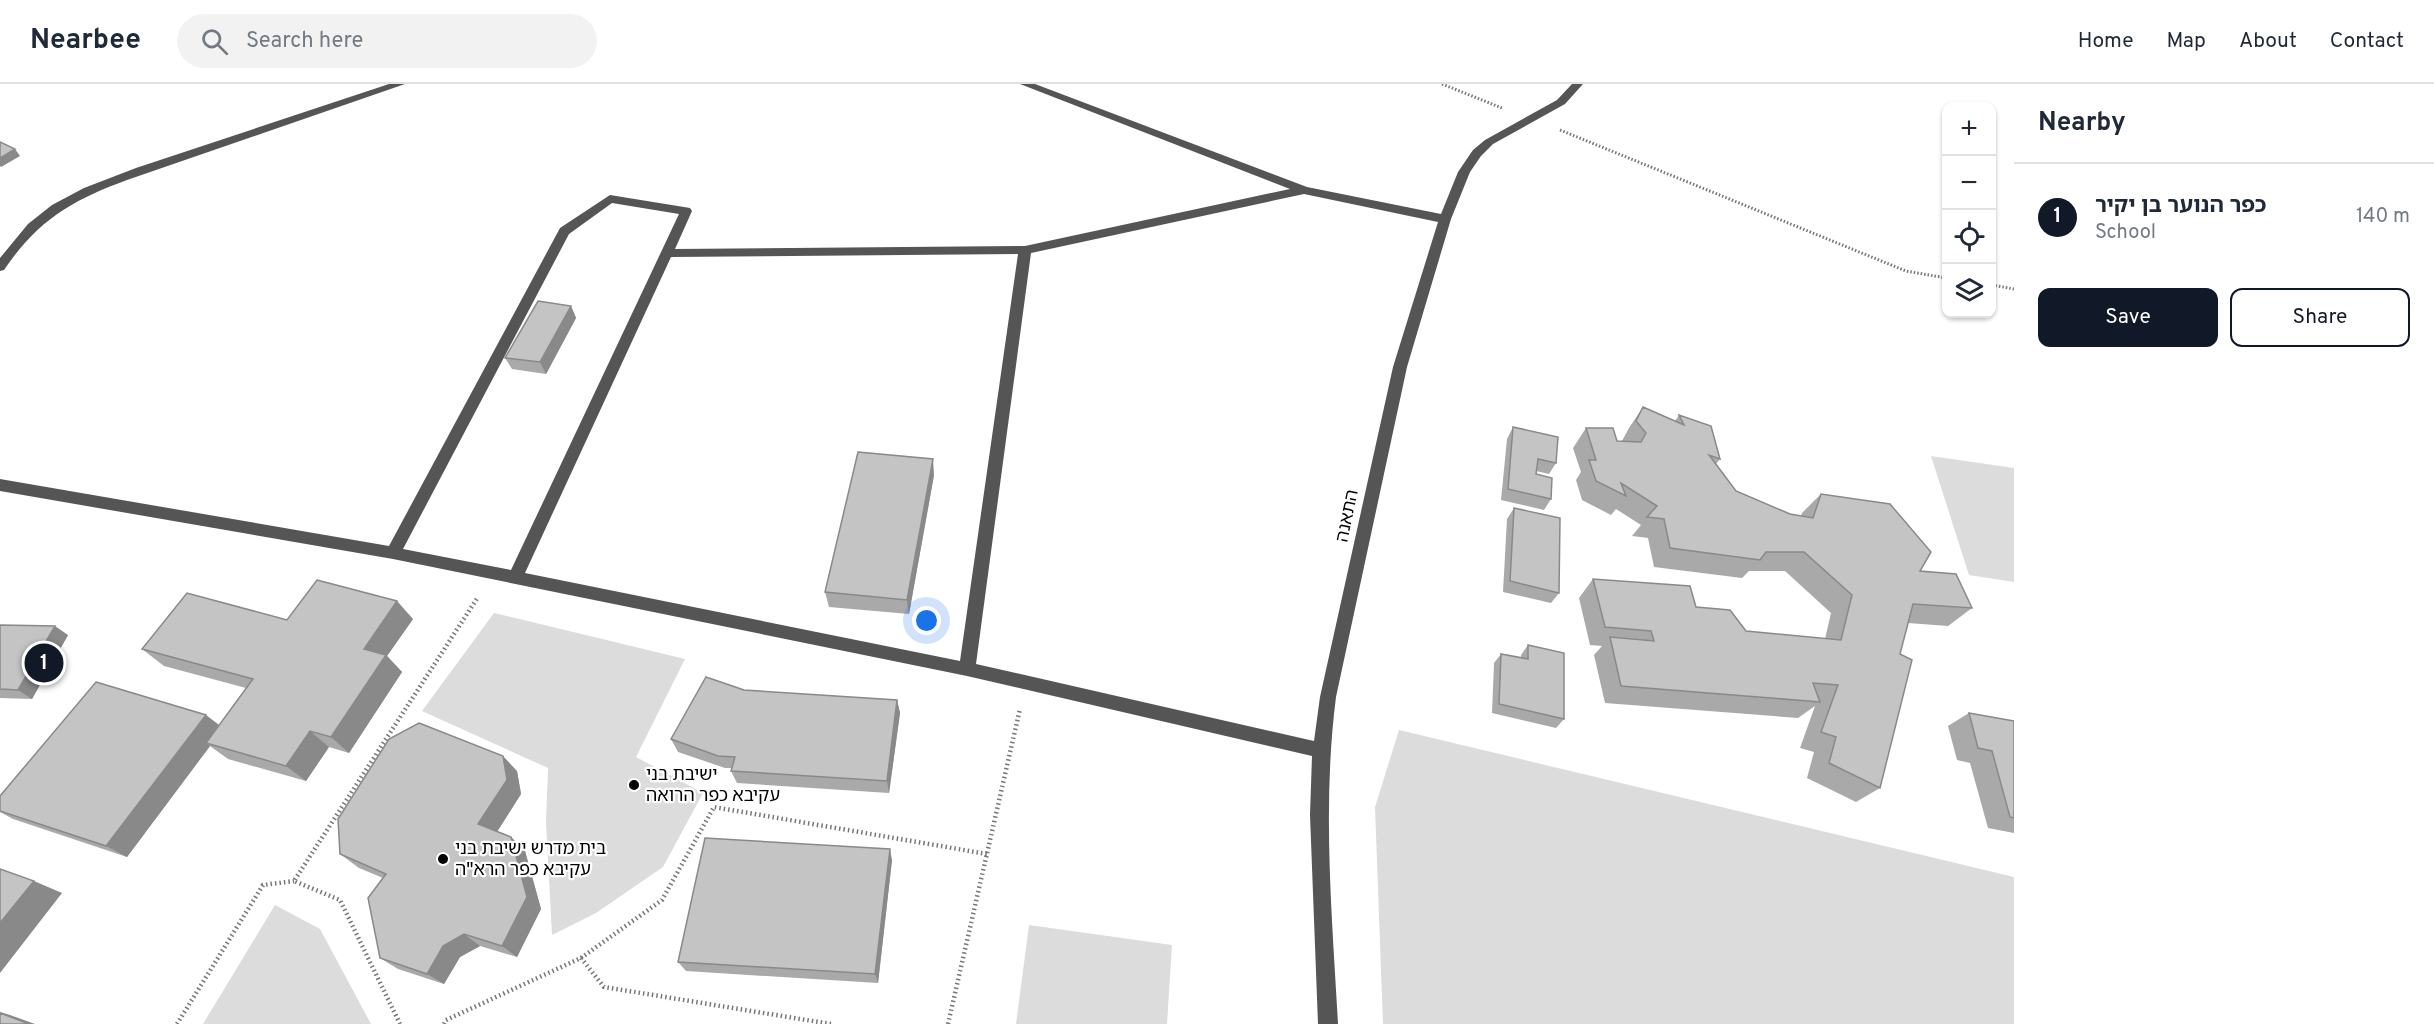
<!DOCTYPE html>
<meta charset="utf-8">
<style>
body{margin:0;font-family:Overpass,"Noto Sans Hebrew",sans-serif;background:#f2f2f3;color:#1f2937}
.controls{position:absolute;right:18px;top:18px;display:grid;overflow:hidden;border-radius:12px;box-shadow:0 2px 4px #0004}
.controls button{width:54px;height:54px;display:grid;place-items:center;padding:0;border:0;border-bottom:2px solid #e0e1e3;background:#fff;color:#1f2937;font:30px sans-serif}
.you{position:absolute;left:927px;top:537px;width:21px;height:21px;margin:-15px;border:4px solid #fff;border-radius:50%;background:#1a73e8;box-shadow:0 0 0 9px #1a73e833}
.badge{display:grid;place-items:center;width:39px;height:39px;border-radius:50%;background:#111827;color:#fff;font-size:20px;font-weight:700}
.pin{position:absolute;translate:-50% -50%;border:3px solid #fff;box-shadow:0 2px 6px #0006}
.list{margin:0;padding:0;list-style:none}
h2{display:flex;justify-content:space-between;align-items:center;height:78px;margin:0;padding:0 24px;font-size:26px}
h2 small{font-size:20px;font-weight:400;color:#747a83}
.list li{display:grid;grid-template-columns:39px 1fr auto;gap:18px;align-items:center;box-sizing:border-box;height:108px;padding:0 24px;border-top:2px solid #e0e1e3}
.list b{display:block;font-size:22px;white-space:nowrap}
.list p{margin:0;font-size:20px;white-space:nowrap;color:#747a83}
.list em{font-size:20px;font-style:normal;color:#747a83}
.actions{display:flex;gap:12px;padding:18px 24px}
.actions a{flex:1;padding:14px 0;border:2px solid #111827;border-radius:12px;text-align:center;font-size:21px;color:#111827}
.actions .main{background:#111827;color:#fff}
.icon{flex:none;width:33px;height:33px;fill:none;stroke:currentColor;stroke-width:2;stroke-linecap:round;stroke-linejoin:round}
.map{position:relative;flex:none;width:2014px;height:940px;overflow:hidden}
header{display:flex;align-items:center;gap:36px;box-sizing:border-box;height:84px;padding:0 30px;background:#fff;border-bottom:2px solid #e0e1e3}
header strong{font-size:28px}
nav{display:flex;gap:33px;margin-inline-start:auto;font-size:21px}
.search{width:420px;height:54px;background:#f2f2f3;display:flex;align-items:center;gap:15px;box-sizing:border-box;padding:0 21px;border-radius:33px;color:#747a83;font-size:22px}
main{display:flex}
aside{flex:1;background:#fff}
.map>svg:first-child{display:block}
.green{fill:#dcdcdc}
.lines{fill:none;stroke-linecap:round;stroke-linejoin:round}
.path-far1{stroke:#777;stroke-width:3;stroke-dasharray:1.5 2;stroke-linecap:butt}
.path{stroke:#777;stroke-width:4.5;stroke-dasharray:1.5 3;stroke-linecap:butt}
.minor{fill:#555;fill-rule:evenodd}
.wall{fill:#a9a9a9}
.shaded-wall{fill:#898989}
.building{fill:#c4c4c4;stroke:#898989;stroke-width:1.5}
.poi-dot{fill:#000;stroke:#fff;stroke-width:2}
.labels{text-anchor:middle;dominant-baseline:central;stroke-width:4.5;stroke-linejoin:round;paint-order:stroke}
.street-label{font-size:18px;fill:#000;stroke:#fff}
.poi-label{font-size:18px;fill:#000;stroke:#fff;text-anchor:start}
</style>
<header>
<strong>Nearbee</strong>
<div class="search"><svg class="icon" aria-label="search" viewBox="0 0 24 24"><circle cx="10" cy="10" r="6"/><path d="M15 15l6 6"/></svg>Search here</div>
<nav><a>Home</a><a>Map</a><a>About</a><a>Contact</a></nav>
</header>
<main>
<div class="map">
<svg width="2014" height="940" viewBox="0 0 2014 940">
<rect width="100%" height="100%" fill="#fff"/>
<!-- green -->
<g class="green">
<path d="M1931 372 2014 384V498L1969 491Z"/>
<path d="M494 529 685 575 636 673 703 709 663 783 596 829 552 851 546 738 548 684 422 627Z"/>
<path d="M1399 646 2014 793V940H1383L1375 723Z"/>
<path d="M275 821 320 845 371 940H203Z"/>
<path d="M1029 841 1172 861 1167 940H1016Z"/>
</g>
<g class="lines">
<!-- path-far1 -->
<g class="path-far1">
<path d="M1442 0 1502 24"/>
<path d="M1560 46 1906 187 1946 194"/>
<path d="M1992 201 2014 205"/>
</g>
<!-- path -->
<g class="path">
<path d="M581 874 662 816 714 723 987 770"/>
<path d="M177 940 263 801 294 797"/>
<path d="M400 940 340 816 294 797 478 513"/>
<path d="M444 940 446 936 581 874 604 903 831 940"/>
<path d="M948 940 1020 625"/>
</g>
<!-- minor -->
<g class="minor">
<path d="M389 0H405L127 96C72 116 37 137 4 186L0 187V174L28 140 52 121 84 104 136 84Z"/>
<path d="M1020 0H1035L1307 103 1441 130 1458 88 1473 66 1485 56 1557 16 1572 0H1583L1565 20 1493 60 1481 72 1470 88 1451 135 1407 283 1336 613C1322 722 1332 831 1338 940H1318L1310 731 1312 672 967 592 393 475 0 407V395L389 462 560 144 610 111 690 124 692 127 675 165 1025 162 1290 105ZM1304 110 1438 138 1393 283 1320 613 1314 657 976 580 1031 169ZM612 119 679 130 511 486 403 465 569 150ZM1018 170 960 577 525 489 671 173Z"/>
</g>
</g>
<!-- wall -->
<g class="wall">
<path d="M571 222 576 234 546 290 512 285 505 274Z"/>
<path d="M1643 323 1675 337 1679 331 1720 375 1716 380 1736 407 1790 430 1801 432 1802 429 1821 410 1920 487 1972 524 1948 542 1908 539 1900 570 1880 704 1856 718 1807 694 1814 668 1800 664 1815 622 1798 634 1605 619 1594 571 1602 562 1590 561 1579 514 1593 495 1696 523 1746 547 1825 555 1831 529 1785 487H1749L1742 494 1654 483 1648 454 1632 452 1641 441 1616 425 1611 431 1582 416 1576 396 1581 388 1573 364 1586 344 1617 357H1622L1629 344Z"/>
<path d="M1513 343 1556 379 1549 390 1536 387V390L1551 415 1544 426 1501 416 1507 355Z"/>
<path d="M934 391 909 530 829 523 825 508Z"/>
<path d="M1514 424 1559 509 1551 519 1503 508 1507 435Z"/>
<path d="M413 535 387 572 402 588 349 669 329 663 306 697 228 675 210 662 127 773 13 735 0 728V712L219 641 246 604 164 582 142 565Z"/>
<path d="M0 541 68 551 32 615 0 614Z"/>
<path d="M1528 561 1564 635 1556 644 1492 629 1494 579 1501 570 1521 574V571Z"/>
<path d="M744 606 897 616 900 629 889 709 737 699 731 687 732 684H725L678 668 671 655Z"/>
<path d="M1969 629 2014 637V749L1988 744 1970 679 1957 676 1948 642Z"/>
<path d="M517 687 521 710 497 748 511 753 525 767 541 825 517 873 480 862 460 873 444 900 398 885 380 874 383 794 359 784 340 770Z"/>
<path d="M892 776 878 899 686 887 678 878Z"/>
</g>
<!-- shaded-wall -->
<g class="shaded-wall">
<path d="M15 65 20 72 1 83 0 82V74Z"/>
<path d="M571 222 576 234 546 290 540 278Z"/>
<path d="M933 375 934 391 909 530 907 516Z"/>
<path d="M397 517 413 535 387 572 402 588 349 669 331 653 364 565Z"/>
<path d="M55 542 68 551 32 615 18 606Z"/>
<path d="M897 616 900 629 889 709 887 697Z"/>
<path d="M206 631 223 644 206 659 210 662 127 773 106 762Z"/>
<path d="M310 647 329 663 306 697 286 682Z"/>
<path d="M503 672 517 687 521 710 493 754 478 740Z"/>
<path d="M511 753 525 767 541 825 517 873 502 862Z"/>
<path d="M890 765 892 776 878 899 875 890Z"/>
<path d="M34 797 62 809 0 889V839Z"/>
<path d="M464 850 480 862 460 873 444 900 427 890 443 862Z"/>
<path d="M0 928 10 931 35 940H29L0 929Z"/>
</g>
<!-- building -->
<g class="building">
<path d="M0 58 15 65 0 74Z"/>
<path d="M538 217 571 222 540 278 505 274Z"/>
<path d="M1643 323 1684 341 1679 331 1711 342 1720 375 1709 371 1736 407 1790 430 1813 434 1821 410 1890 420 1931 468 1920 487 1956 490 1972 524 1913 520 1900 570 1912 576 1880 704 1829 679 1836 653 1821 648 1838 601 1813 599 1820 618 1621 602 1610 553 1654 557 1651 547 1605 543 1593 495 1690 502 1696 523 1730 526 1746 547 1841 556 1852 511 1804 468H1766L1760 476 1670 464 1664 435 1647 433 1657 422 1621 399 1626 412 1596 397 1589 376H1596L1586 344H1613L1617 357 1641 358 1646 349 1636 337Z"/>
<path d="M1513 343 1558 353 1556 379 1538 375 1536 390 1552 394 1551 415 1508 405Z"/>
<path d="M858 368 933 375 907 516 825 508Z"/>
<path d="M1514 424 1560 434 1559 509 1510 497Z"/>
<path d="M317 496 397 517 364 565 386 571 331 653 310 647 286 682 206 659 253 595 142 565 187 509 287 536Z"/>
<path d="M0 541 55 542 18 606 0 605Z"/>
<path d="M1528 561 1564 569V635L1499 620 1501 570 1528 575Z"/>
<path d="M706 593 744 606 897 616 887 697 731 687 735 673 718 672 671 655Z"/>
<path d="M96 598 206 631 106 762 0 727V712Z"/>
<path d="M1969 629 2014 637V734L2010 733 1992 667 1978 664Z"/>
<path d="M419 639 503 672 507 696 478 740 511 753 527 813 502 862 464 850 443 862 427 890 380 874 368 814 386 790 340 770 338 735 389 655Z"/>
<path d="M705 754 890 765 875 890 678 878Z"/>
<path d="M0 785 34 797 0 839Z"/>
<path d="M0 929 29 940H0Z"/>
</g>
<!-- markers -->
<g class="poi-dot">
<circle cx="634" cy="701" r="6"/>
<circle cx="443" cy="775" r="6"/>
</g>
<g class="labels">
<!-- street labels -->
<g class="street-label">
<text transform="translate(1348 432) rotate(-78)">התאנה</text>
</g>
<!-- poi labels -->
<g class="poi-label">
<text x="646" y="691">ישיבת בני<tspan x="646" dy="21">עקיבא כפר הרואה</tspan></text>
<text x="455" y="765">בית מדרש ישיבת בני<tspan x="455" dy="21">עקיבא כפר הרא"ה</tspan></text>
</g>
</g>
</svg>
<div class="controls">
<button>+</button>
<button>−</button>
<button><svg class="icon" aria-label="locate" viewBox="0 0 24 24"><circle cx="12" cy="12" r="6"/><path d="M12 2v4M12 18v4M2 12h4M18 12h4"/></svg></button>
<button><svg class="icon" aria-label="layers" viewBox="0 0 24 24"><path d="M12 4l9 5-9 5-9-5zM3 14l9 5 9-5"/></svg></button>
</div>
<div class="you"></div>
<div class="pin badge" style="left:44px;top:579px">1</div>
</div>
<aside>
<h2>Nearby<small></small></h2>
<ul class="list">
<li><span class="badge">1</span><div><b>כפר הנוער בן יקיר</b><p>School</p></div><em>140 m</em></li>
</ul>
<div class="actions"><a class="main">Save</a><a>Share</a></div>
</aside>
</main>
